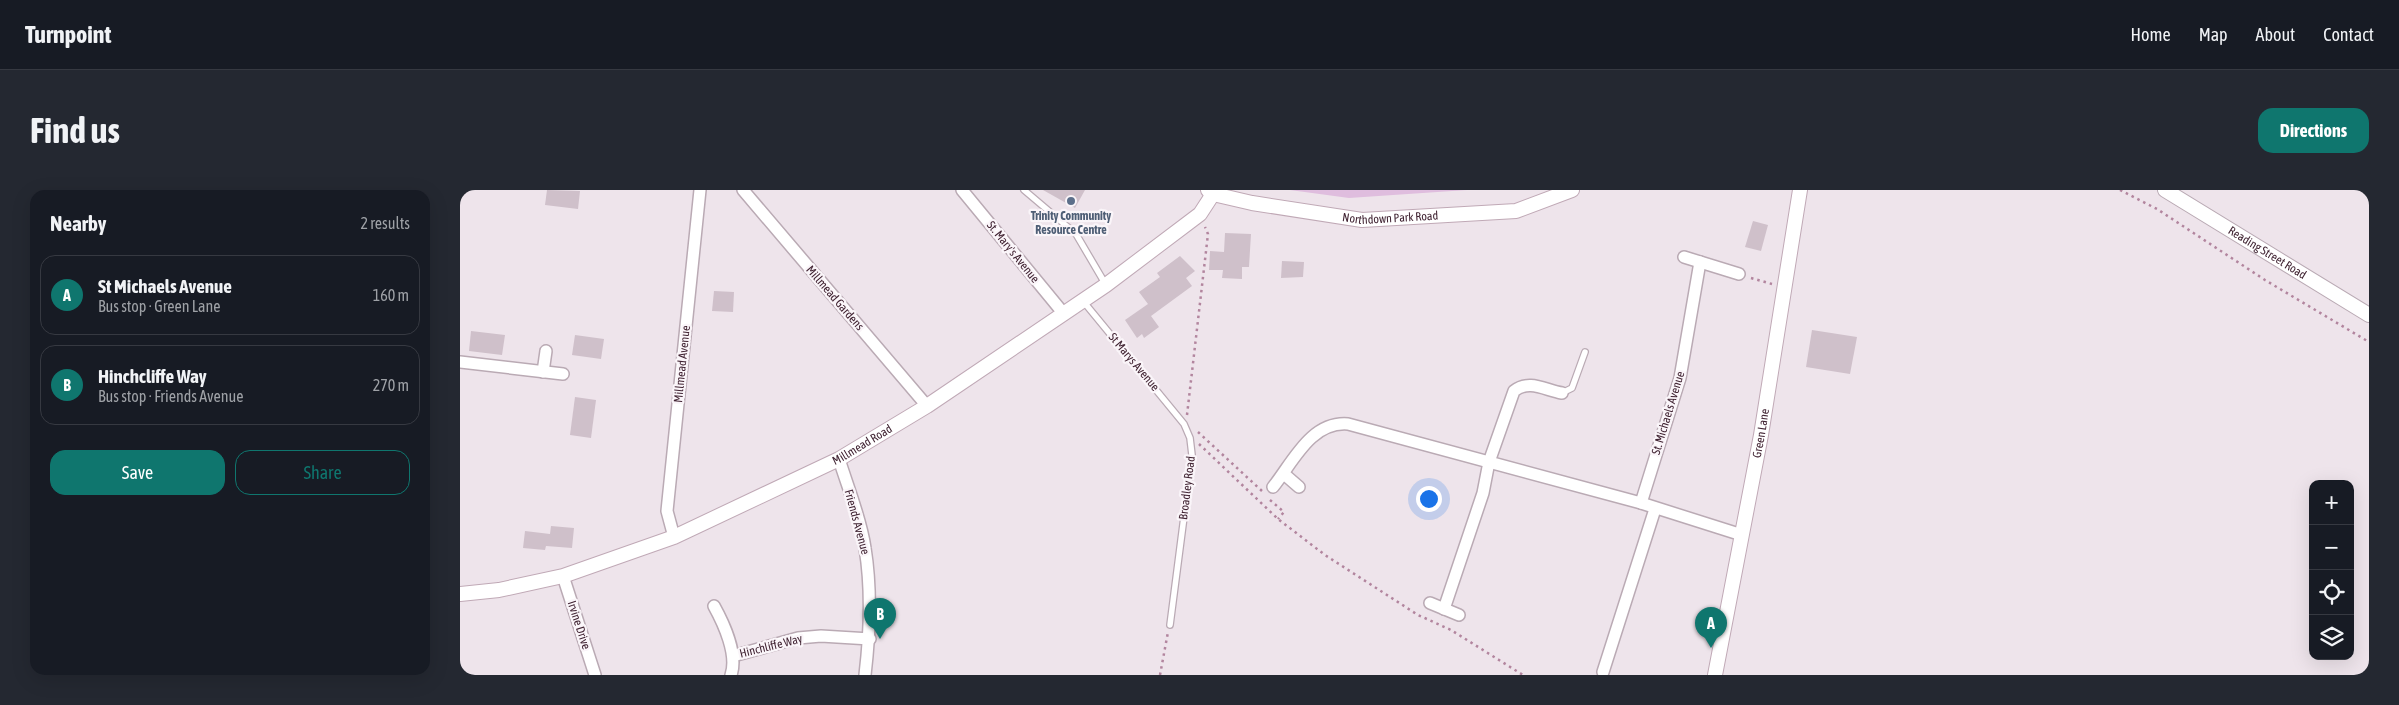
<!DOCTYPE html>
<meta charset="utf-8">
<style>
body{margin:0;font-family:"Asap Condensed",sans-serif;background:#242831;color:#f1f3f6}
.controls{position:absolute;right:15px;bottom:15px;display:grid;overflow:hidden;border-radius:10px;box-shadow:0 5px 20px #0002}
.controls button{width:45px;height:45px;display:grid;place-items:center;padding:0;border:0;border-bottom:1px solid #363941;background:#171b24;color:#f1f3f6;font:25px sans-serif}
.you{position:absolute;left:968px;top:308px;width:18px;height:18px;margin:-12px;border:4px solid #fff;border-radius:50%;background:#1a73e8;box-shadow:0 0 0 8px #1a73e833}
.badge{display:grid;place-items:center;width:32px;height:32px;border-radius:50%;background:#0f766e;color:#fff;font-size:16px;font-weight:700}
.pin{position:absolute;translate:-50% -41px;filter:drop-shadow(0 1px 2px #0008)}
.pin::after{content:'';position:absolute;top:26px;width:18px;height:15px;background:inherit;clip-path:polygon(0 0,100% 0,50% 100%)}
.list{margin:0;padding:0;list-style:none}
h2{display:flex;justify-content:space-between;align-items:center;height:65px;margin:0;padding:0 20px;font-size:21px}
h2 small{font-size:16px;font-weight:400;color:#9ea1a6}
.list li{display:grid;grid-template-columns:32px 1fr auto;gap:15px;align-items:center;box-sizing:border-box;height:80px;margin:0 10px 10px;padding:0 10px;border:1px solid #363941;border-radius:15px}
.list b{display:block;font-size:19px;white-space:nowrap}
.list p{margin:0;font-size:16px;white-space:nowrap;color:#9ea1a6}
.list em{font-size:16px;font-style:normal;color:#9ea1a6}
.actions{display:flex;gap:10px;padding:15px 20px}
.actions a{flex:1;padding:11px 0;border:1px solid #0f766e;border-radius:15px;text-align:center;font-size:18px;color:#0f766e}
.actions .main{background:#0f766e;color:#fff}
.icon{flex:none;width:28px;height:28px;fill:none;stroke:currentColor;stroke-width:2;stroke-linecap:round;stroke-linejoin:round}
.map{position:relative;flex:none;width:1909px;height:485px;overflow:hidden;border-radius:15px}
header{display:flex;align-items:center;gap:30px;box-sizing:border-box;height:70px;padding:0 25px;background:#171b24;border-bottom:1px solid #363941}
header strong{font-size:24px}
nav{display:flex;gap:28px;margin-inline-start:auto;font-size:18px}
.intro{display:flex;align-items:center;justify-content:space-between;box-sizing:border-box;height:120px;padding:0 30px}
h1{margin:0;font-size:35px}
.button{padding:12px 22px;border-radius:15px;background:#0f766e;color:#fff;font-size:18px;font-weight:700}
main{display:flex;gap:30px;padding:0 30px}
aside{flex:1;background:#171b24;border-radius:15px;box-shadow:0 5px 20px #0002}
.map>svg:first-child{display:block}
.green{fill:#dfbdde}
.building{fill:#cfc0ca}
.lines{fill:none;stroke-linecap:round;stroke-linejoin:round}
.service-casing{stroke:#baaab4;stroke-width:8}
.minor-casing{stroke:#baaab4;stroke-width:14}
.tertiary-casing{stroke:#baaab4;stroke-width:16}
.secondary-casing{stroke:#c0a9b6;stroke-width:16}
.path{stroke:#b2859e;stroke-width:2.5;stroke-dasharray:2.5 4;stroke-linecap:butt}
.service{stroke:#fff;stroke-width:5.5}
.minor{stroke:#fff;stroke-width:11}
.tertiary{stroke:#fff;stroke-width:14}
.secondary{stroke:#fff;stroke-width:14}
.service-dot{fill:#5c6f8a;stroke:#faf5f9;stroke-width:2}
.labels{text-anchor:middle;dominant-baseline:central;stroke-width:4.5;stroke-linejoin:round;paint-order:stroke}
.street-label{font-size:12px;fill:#402332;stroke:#faf5f9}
.service-label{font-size:12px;font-weight:bold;fill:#4e5e75;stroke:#faf5f9}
</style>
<header>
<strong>Turnpoint</strong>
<nav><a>Home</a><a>Map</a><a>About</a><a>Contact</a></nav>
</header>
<div class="intro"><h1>Find us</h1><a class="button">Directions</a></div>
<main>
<aside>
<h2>Nearby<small>2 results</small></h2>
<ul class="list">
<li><span class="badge">A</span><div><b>St Michaels Avenue</b><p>Bus stop · Green Lane</p></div><em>160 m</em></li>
<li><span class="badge">B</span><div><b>Hinchcliffe Way</b><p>Bus stop · Friends Avenue</p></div><em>270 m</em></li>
</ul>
<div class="actions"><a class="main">Save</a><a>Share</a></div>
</aside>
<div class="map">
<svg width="1909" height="485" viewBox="0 0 1909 485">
<rect width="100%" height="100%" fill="#eee4eb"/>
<!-- green -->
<path class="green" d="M830 0H1007L889 8Z"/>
<!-- building -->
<g class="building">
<path d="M87 0 120 1 118 19 85 15Z"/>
<path d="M583 0H625L615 18Z"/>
<path d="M1293 31 1308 35 1301 61 1285 57Z"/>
<path d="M765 43 791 44 789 77H782V89L762 88 763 80H749L750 61 764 62Z"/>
<path d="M720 66 735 81 726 88 732 96 691 126 699 137 684 148 682 144 677 148 665 130 688 114 679 102 700 87 697 83Z"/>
<path d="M822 71 844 72 843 87 821 88Z"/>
<path d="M254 101 274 102 273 122 252 121Z"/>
<path d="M1352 140 1397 147 1390 184 1346 177Z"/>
<path d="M11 141 45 145 42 165 9 161Z"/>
<path d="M115 145 144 149 141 169 112 165Z"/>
<path d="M115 207 136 210 131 248 110 245Z"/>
<path d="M91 336 114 338 112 358 86 356 85 360 63 358 65 341 90 344Z"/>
</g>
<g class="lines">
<defs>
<g id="service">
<path d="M564 0 616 44 646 95"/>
<path d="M623 111 724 234 730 248 732 265 710 435"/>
<path d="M1102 203 1112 198 1125 162"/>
</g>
<g id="minor">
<path d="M283 0 467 216"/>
<path d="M502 0 604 124"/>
<path d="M1224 67 1279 84"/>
<path d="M0 172 103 184"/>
<path d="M83 182 86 161"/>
<path d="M379 269C388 298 401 329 405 358 412 401 410 443 405 485"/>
<path d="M824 284 839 297"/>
<path d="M813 297C833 272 851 231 888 234L1181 313 1282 345"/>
<path d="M1181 313 1220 188 1240 72"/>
<path d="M214 347 207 321 240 0"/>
<path d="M103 386 135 485"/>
<path d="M970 413 999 425"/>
<path d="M254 416C264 434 278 465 271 485"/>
<path d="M984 419 1023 303 1029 272 1054 201C1069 189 1085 200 1102 203"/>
<path d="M273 466 338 448 361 446 410 449"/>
<path d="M1143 482 1195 319"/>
</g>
<g id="tertiary">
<path id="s1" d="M1705 0 1909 125"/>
</g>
<g id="secondary">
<path id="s2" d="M748 0 753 4 792 13 902 30 1056 21 1112 0"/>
<path id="s3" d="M0 404 39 400 103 386 214 347 379 269 467 216 646 95 740 24 753 4"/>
<path id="s4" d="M1255 485 1301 245 1340 0"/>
</g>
</defs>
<!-- service casing -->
<use href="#service" class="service-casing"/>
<!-- minor casing -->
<use href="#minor" class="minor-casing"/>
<!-- tertiary casing -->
<use href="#tertiary" class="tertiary-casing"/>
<!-- secondary casing -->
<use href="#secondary" class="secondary-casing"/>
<!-- path -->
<g class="path">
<path d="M1660 0 1697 19 1805 90 1909 152"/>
<path d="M1291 88 1312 94"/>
<path d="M727 225 748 44 745 37"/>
<path d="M738 242 802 301"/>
<path d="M739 254 818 329 865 365 958 425 991 440 1063 485"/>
<path d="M810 310 824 322 818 329"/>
<path d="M700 485 708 442"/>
</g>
<!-- service -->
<use href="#service" class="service"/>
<!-- minor -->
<use href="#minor" class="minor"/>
<!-- tertiary -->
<use href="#tertiary" class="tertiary"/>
<!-- secondary -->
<use href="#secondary" class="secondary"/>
</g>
<!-- markers -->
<circle class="service-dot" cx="611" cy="11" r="5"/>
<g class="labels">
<!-- street labels -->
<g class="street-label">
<text stroke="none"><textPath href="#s2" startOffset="186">Northdown Park Road</textPath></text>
<text transform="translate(553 62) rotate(51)">St. Mary's Avenue</text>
<text stroke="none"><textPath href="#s1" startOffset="120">Reading Street Road</textPath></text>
<text transform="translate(375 108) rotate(49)">Millmead Gardens</text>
<text transform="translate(674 172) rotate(50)">St Marys Avenue</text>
<text transform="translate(222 174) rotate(-84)">Millmead Avenue</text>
<text transform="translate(1208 223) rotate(-73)">St. Michaels Avenue</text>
<text stroke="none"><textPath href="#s4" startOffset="246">Green Lane</textPath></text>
<text stroke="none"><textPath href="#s3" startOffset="432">Millmead Road</textPath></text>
<text transform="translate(727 298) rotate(-83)">Broadley Road</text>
<text transform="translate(397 332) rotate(75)">Friends Avenue</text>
<text transform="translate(119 435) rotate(72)">Irvine Drive</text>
<text transform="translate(311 456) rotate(-14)">Hinchliffe Way</text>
</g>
<!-- service labels -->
<g class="service-label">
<text x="611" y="26">Trinity Community<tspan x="611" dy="14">Resource Centre</tspan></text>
</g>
</g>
</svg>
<div class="controls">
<button>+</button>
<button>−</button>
<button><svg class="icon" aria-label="locate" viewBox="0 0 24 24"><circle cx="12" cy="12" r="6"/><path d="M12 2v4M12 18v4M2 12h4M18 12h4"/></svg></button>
<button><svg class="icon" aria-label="layers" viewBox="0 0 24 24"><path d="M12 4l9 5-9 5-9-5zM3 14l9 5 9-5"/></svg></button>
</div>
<div class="you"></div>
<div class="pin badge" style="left:1251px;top:458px">A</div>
<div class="pin badge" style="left:420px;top:449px">B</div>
</div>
</main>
